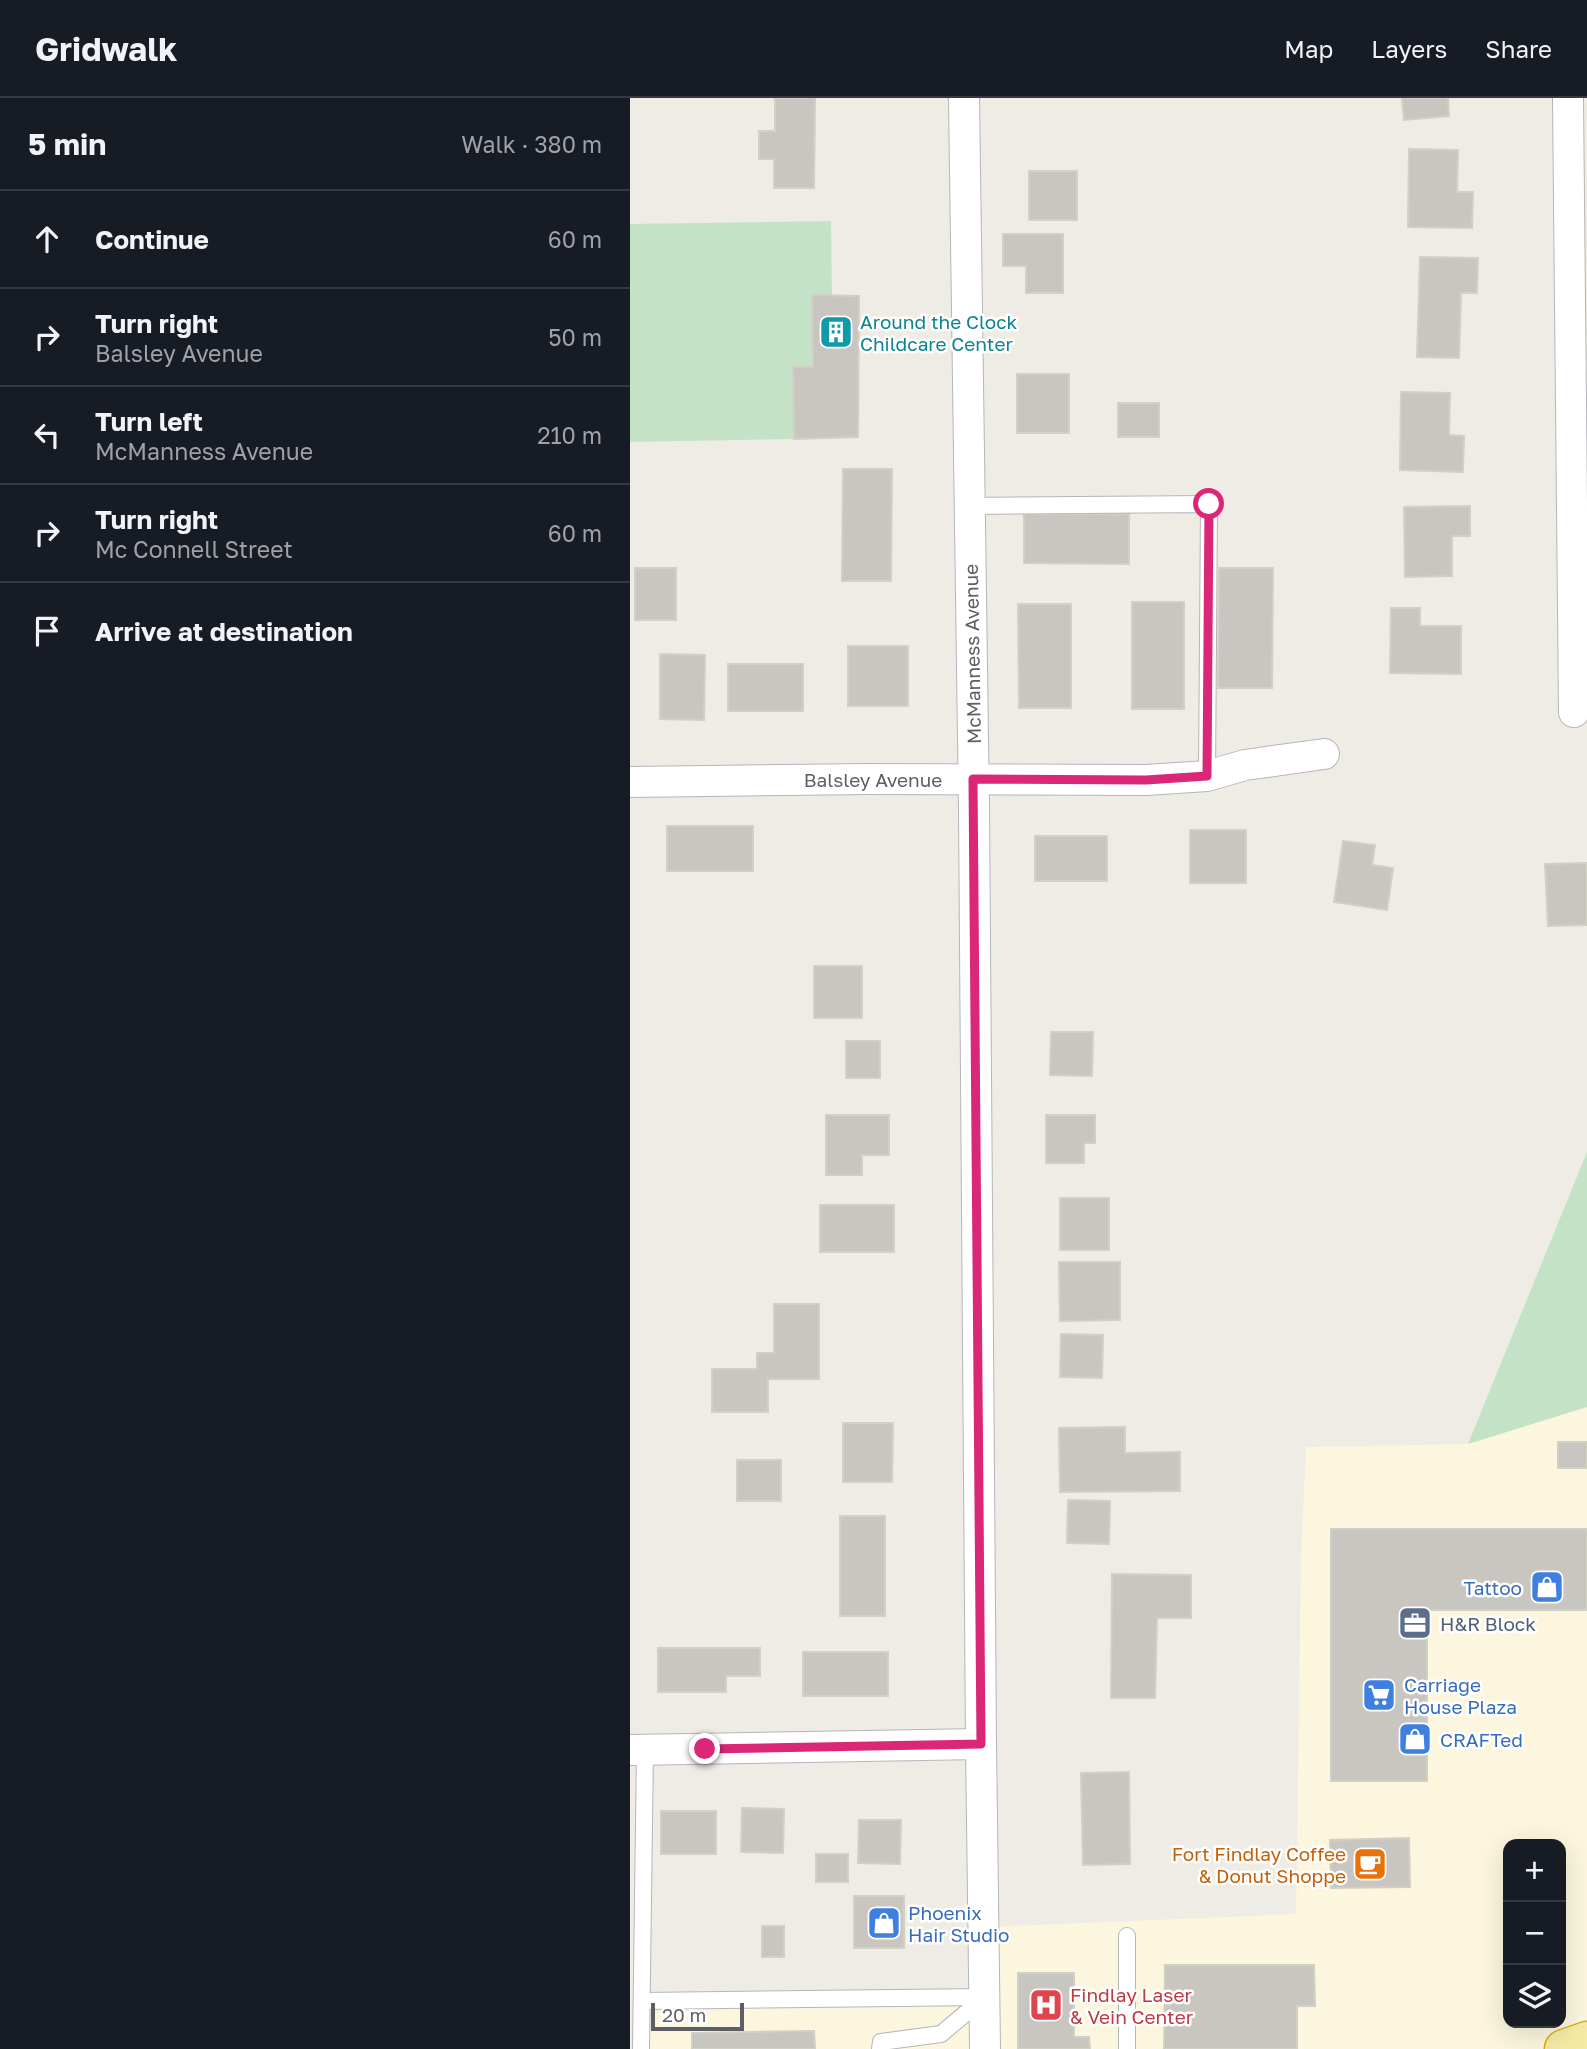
<!DOCTYPE html>
<meta charset="utf-8">
<style>
body{margin:0;font-family:"Golos Text",sans-serif;background:#20242c;color:#f1f3f6}
.controls{position:absolute;right:21px;bottom:21px;display:grid;overflow:hidden;border-radius:14px;box-shadow:0 7px 28px #0002}
.controls button{width:63px;height:63px;display:grid;place-items:center;padding:0;border:0;border-bottom:2px solid #363941;background:#171b24;color:#f1f3f6;font:35px sans-serif}
.scale{position:absolute;left:21px;bottom:18px;width:93px;box-sizing:border-box;padding-left:7px;border:4px solid #5d5f64;border-top:0;font-size:19px;line-height:24px;white-space:nowrap;color:#5d5f64;-webkit-text-stroke:5px #fff;paint-order:stroke}
.stop{position:absolute;width:21px;height:21px;margin:-16px;border:5px solid #db2777;border-radius:50%;background:#fff}
.stop.end{background:#db2777;border-color:#fff;box-shadow:0 2px 7px #0008}
.list{margin:0;padding:0;list-style:none}
h2{display:flex;justify-content:space-between;align-items:center;height:91px;margin:0;padding:0 28px;font-size:30px}
h2 small{font-size:23px;font-weight:400;color:#9ea1a6}
.list li{display:grid;grid-template-columns:46px 1fr auto;gap:21px;align-items:center;box-sizing:border-box;height:98px;padding:0 28px;border-top:2px solid #363941}
.list b{display:block;font-size:26px;white-space:nowrap}
.list p{margin:0;font-size:23px;white-space:nowrap;color:#9ea1a6}
.list em{font-size:23px;font-style:normal;color:#9ea1a6}
.icon{flex:none;width:38px;height:38px;fill:none;stroke:currentColor;stroke-width:2;stroke-linecap:round;stroke-linejoin:round}
.map{position:relative;flex:none;width:957px;height:1951px;overflow:hidden}
header{display:flex;align-items:center;gap:42px;box-sizing:border-box;height:98px;padding:0 35px;background:#171b24;border-bottom:2px solid #363941}
header strong{font-size:33px}
nav{display:flex;gap:38px;margin-inline-start:auto;font-size:24px}
main{display:flex}
aside{flex:1;background:#171b24}
.map>svg:first-child{display:block}
.commercial{fill:#fbf6dd;fill-rule:evenodd}
.green{fill:#c4e3c6}
.building{fill:#c9c6c2;stroke:#d2cfc4;stroke-width:2}
.lines{fill:none;stroke-linecap:round;stroke-linejoin:round}
.service-casing{stroke:#b5b6ba;stroke-width:18}
.minor-casing{stroke:#b5b6ba;stroke-width:32}
.trunk-casing{stroke:#ddae16;stroke-width:41}
.service{stroke:#fff;stroke-width:16}
.minor{stroke:#fff;stroke-width:30}
.trunk{stroke:#f5eaa4;stroke-width:38}
.route{stroke:#db2777;stroke-width:9}
.labels{text-anchor:middle;dominant-baseline:central;stroke-width:5;stroke-linejoin:round;paint-order:stroke}
.culture-label{font-size:19px;fill:#0d838f;stroke:#fff;text-anchor:start}
.street-label{font-size:19px;fill:#5d5f64;stroke:#fff}
.shop-label{font-size:19px;fill:#366cbe;stroke:#fff;text-anchor:start}
.service-label{font-size:19px;fill:#4e5e75;stroke:#fff;text-anchor:start}
.food-label{font-size:19px;fill:#c56008;stroke:#fff;text-anchor:end}
.health-label{font-size:19px;fill:#be3a42;stroke:#fff;text-anchor:start}
</style>
<header>
<strong>Gridwalk</strong>
<nav><a>Map</a><a>Layers</a><a>Share</a></nav>
</header>
<main>
<aside>
<h2>5 min<small>Walk · 380 m</small></h2>
<ul class="list">
<li><svg class="icon" aria-label="ahead" viewBox="0 0 24 24"><path d="M12 20V5M6 11l6-6 6 6"/></svg><div><b>Continue</b></div><em>60 m</em></li>
<li><svg class="icon" aria-label="right" viewBox="0 0 24 24"><path d="M7 20v-9h11M14 6l5 5-5 5"/></svg><div><b>Turn right</b><p>Balsley Avenue</p></div><em>50 m</em></li>
<li><svg class="icon" aria-label="left" viewBox="0 0 24 24"><path d="M17 20v-9H6M10 6l-5 5 5 5"/></svg><div><b>Turn left</b><p>McManness Avenue</p></div><em>210 m</em></li>
<li><svg class="icon" aria-label="right" viewBox="0 0 24 24"><path d="M7 20v-9h11M14 6l5 5-5 5"/></svg><div><b>Turn right</b><p>Mc Connell Street</p></div><em>60 m</em></li>
<li><svg class="icon" aria-label="arrive" viewBox="0 0 24 24"><path d="M6 21V4h12l-3 4 3 4H6"/></svg><div><b>Arrive at destination</b></div></li>
</ul>
</aside>
<div class="map">
<svg width="957" height="1951" viewBox="0 0 957 1951">
<rect width="100%" height="100%" fill="#eeece5"/>
<!-- commercial -->
<path class="commercial" d="M957 1309V1951H11L12 1903 355 1899V1829L666 1816 671 1459 676 1349 838 1346ZM878 1746H931V1925H878Z"/>
<!-- green -->
<g class="green">
<path d="M201 123 202 197H183V269L163 270 164 341 0 344V126Z"/>
<path d="M957 1054V1309L838 1346Z"/>
</g>
<!-- building -->
<g class="building">
<path d="M145 0H185L184 90H144V61H129V33H145Z"/>
<path d="M772 0H818L819 18 774 22Z"/>
<path d="M779 51 828 52 827 94H843L842 130 778 129Z"/>
<rect x="399" y="73" width="48" height="49"/>
<path d="M373 136H433V195H396V168H373Z"/>
<path d="M790 159 848 160 847 195H831L829 260 787 259Z"/>
<path d="M182 197 229 198 228 339 164 341 163 269H183Z"/>
<rect x="387" y="276" width="52" height="59"/>
<path d="M771 294 820 295 819 337 834 338 833 374 770 372Z"/>
<rect x="488" y="305" width="41" height="34"/>
<path d="M213 371H262L261 483H212Z"/>
<path d="M840 408V438H822V478L775 479 774 409Z"/>
<path d="M394 416H499V466L394 465Z"/>
<rect x="5" y="470" width="41" height="52"/>
<path d="M589 470H643L642 590H588Z"/>
<rect x="502" y="504" width="52" height="107"/>
<path d="M388 506H441V610H389Z"/>
<path d="M761 510H790V528H831V576L760 575Z"/>
<rect x="218" y="548" width="60" height="60"/>
<path d="M30 556 75 557 74 622 30 621Z"/>
<rect x="98" y="566" width="75" height="47"/>
<rect x="37" y="728" width="86" height="45"/>
<rect x="560" y="732" width="56" height="53"/>
<rect x="405" y="738" width="72" height="45"/>
<path d="M713 743 745 747 742 767 763 770 757 812 704 804Z"/>
<path d="M957 765V827L918 828 915 766Z"/>
<rect x="184" y="868" width="48" height="52"/>
<path d="M421 934H463L462 978 420 977Z"/>
<rect x="216" y="943" width="34" height="37"/>
<path d="M196 1017H259V1057H232V1077H196Z"/>
<path d="M416 1017H465V1045H454V1065H416Z"/>
<rect x="430" y="1100" width="49" height="52"/>
<rect x="190" y="1107" width="74" height="47"/>
<path d="M429 1164H490V1222L430 1223Z"/>
<path d="M144 1206H189V1281H138V1314H82V1271H127V1255H144Z"/>
<path d="M431 1236 473 1237 472 1280 430 1279Z"/>
<path d="M213 1325H263L262 1384H213Z"/>
<path d="M495 1329V1355L550 1354V1393L430 1394 429 1330Z"/>
<rect x="928" y="1344" width="29" height="26"/>
<rect x="107" y="1362" width="44" height="41"/>
<path d="M438 1402 480 1403 479 1446 437 1445Z"/>
<rect x="210" y="1418" width="45" height="100"/>
<path d="M701 1431H957V1512H797V1683H701Z"/>
<path d="M482 1476 561 1477V1520H527L525 1600H481Z"/>
<path d="M28 1550H130V1578H96V1594H28Z"/>
<rect x="173" y="1554" width="85" height="44"/>
<path d="M499 1674 500 1766 453 1767 451 1675Z"/>
<path d="M112 1710 154 1711 153 1755 111 1754Z"/>
<rect x="31" y="1713" width="55" height="43"/>
<path d="M229 1722H271L270 1766 228 1765Z"/>
<path d="M779 1740 780 1789 701 1790 700 1742Z"/>
<rect x="186" y="1756" width="32" height="28"/>
<rect x="224" y="1798" width="50" height="52"/>
<rect x="132" y="1828" width="22" height="31"/>
<path d="M535 1867H684L685 1908H667V1951H534Z"/>
<path d="M388 1875H444V1939H459L460 1951H388Z"/>
<path d="M184 1933 185 1951H62V1935Z"/>
</g>
<g class="lines">
<defs>
<g id="service">
<path d="M340 408 579 406 577 678"/>
<path d="M497 1838V1951"/>
<path d="M12 1903 355 1899"/>
<path d="M11 1951 15 1651"/>
<path d="M250 1951 251 1944 311 1936 355 1899"/>
</g>
<g id="minor">
<path d="M334 0 344 710 351 1646 355 1951"/>
<path d="M938 0 944 614"/>
<path d="M0 684 238 681 516 682 577 678 615 667 694 656"/>
<path d="M0 1652 351 1646"/>
</g>
<path id="trunk" d="M934 1951 957 1943"/>
</defs>
<!-- service casing -->
<use href="#service" class="service-casing"/>
<!-- minor casing -->
<use href="#minor" class="minor-casing"/>
<!-- trunk casing -->
<use href="#trunk" class="trunk-casing"/>
<!-- service -->
<use href="#service" class="service"/>
<!-- minor -->
<use href="#minor" class="minor"/>
<!-- trunk -->
<use href="#trunk" class="trunk"/>
</g>
<g class="lines">
<!-- route -->
<path class="route" d="M75 1651 351 1646 343 681 516 682 577 678 579 406"/>
</g>
<!-- icons -->
<defs>
<symbol id="building-square" viewBox="-11 -11 22 22"><rect x="-9" y="-9" width="18" height="18" rx="4" fill="#0f9aa8" stroke="#fff"/><path d="M-4-6H4V6H1V3H-1V6H-4ZM-2.5-4.3h1.7v1.8h-1.7ZM.8-4.3h1.7v1.8H.8ZM-2.5-1h1.7V.8h-1.7ZM.8-1h1.7V.8H.8Z" fill="#fff"/></symbol>
<symbol id="shop-square" viewBox="-11 -11 22 22"><rect x="-9" y="-9" width="18" height="18" rx="4" fill="#3f7fe0" stroke="#fff"/><path d="M-5-2.5h2.3a2.7 3.5 0 0 1 5.4 0H5L5.5 6h-11ZM-1.5-2.5h3a1.5 2.3 0 0 0-3 0Z" fill="#fff"/></symbol>
<symbol id="office-square" viewBox="-11 -11 22 22"><rect x="-9" y="-9" width="18" height="18" rx="4" fill="#5c6f8a" stroke="#fff"/><path d="M-6-3h4V-5.5h4V-3h4V5H-6ZM-1-4.5V-3h2v-1.5ZM-6 0V1H6V0Z" fill="#fff"/></symbol>
<symbol id="supermarket-square" viewBox="-11 -11 22 22"><rect x="-9" y="-9" width="18" height="18" rx="4" fill="#3f7fe0" stroke="#fff"/><path d="M-6-5.5h2.5l.6 2H6L4.5 2H-2.5L-4.4-4H-6ZM-1.5 3.2a1.3 1.3 0 1 0 .1 0ZM3 3.2a1.3 1.3 0 1 0 .1 0Z" fill="#fff"/></symbol>
<symbol id="cafe-square" viewBox="-11 -11 22 22"><rect x="-9" y="-9" width="18" height="18" rx="4" fill="#e8710a" stroke="#fff"/><path d="M-5.5-4.5H6V0H3Q3 3.5 0 3.5H-2.5Q-5.5 3.5-5.5 0ZM3-3.2v2h1.7v-2ZM-6 4.5H4V6H-6Z" fill="#fff"/></symbol>
<symbol id="hospital-square" viewBox="-11 -11 22 22"><rect x="-9" y="-9" width="18" height="18" rx="4" fill="#e0444e" stroke="#fff"/><path d="M-5-5h3v3.5h4V-5h3V5h-3V1.5h-4V5h-3Z" fill="#fff"/></symbol>
</defs>
<g fill-rule="evenodd">
<use href="#building-square" x="187" y="215" width="38" height="38"/>
<use href="#shop-square" x="898" y="1470" width="38" height="38"/>
<use href="#office-square" x="766" y="1506" width="38" height="38"/>
<use href="#supermarket-square" x="730" y="1578" width="38" height="38"/>
<use href="#shop-square" x="766" y="1622" width="38" height="38"/>
<use href="#cafe-square" x="721" y="1747" width="38" height="38"/>
<use href="#shop-square" x="235" y="1806" width="38" height="38"/>
<use href="#hospital-square" x="397" y="1888" width="38" height="38"/>
</g>
<g class="labels">
<!-- culture labels -->
<g class="culture-label">
<text x="230" y="223">Around the Clock<tspan x="230" dy="22">Childcare Center</tspan></text>
</g>
<!-- street labels -->
<g class="street-label">
<text transform="translate(342 556) rotate(-91)">McManness Avenue</text>
<text x="243" y="681">Balsley Avenue</text>
</g>
<!-- shop labels -->
<g class="shop-label">
<text x="892" y="1489" text-anchor="end">Tattoo</text>
<text x="774" y="1586">Carriage<tspan x="774" dy="22">House Plaza</tspan></text>
<text x="810" y="1641">CRAFTed</text>
<text x="278" y="1814">Phoenix<tspan x="278" dy="22">Hair Studio</tspan></text>
</g>
<!-- service labels -->
<g class="service-label">
<text x="810" y="1525">H&amp;R Block</text>
</g>
<!-- food labels -->
<g class="food-label">
<text x="716" y="1755">Fort Findlay Coffee<tspan x="716" dy="22">&amp; Donut Shoppe</tspan></text>
</g>
<!-- health labels -->
<g class="health-label">
<text x="440" y="1896">Findlay Laser<tspan x="440" dy="22">&amp; Vein Center</tspan></text>
</g>
</g>
</svg>
<div class="controls">
<button>+</button>
<button>−</button>
<button><svg class="icon" aria-label="layers" viewBox="0 0 24 24"><path d="M12 4l9 5-9 5-9-5zM3 14l9 5 9-5"/></svg></button>
</div>
<div class="scale">20 m</div>
<div class="stop" style="left:579px;top:406px"></div>
<div class="stop end" style="left:75px;top:1651px"></div>
</div>
</main>
